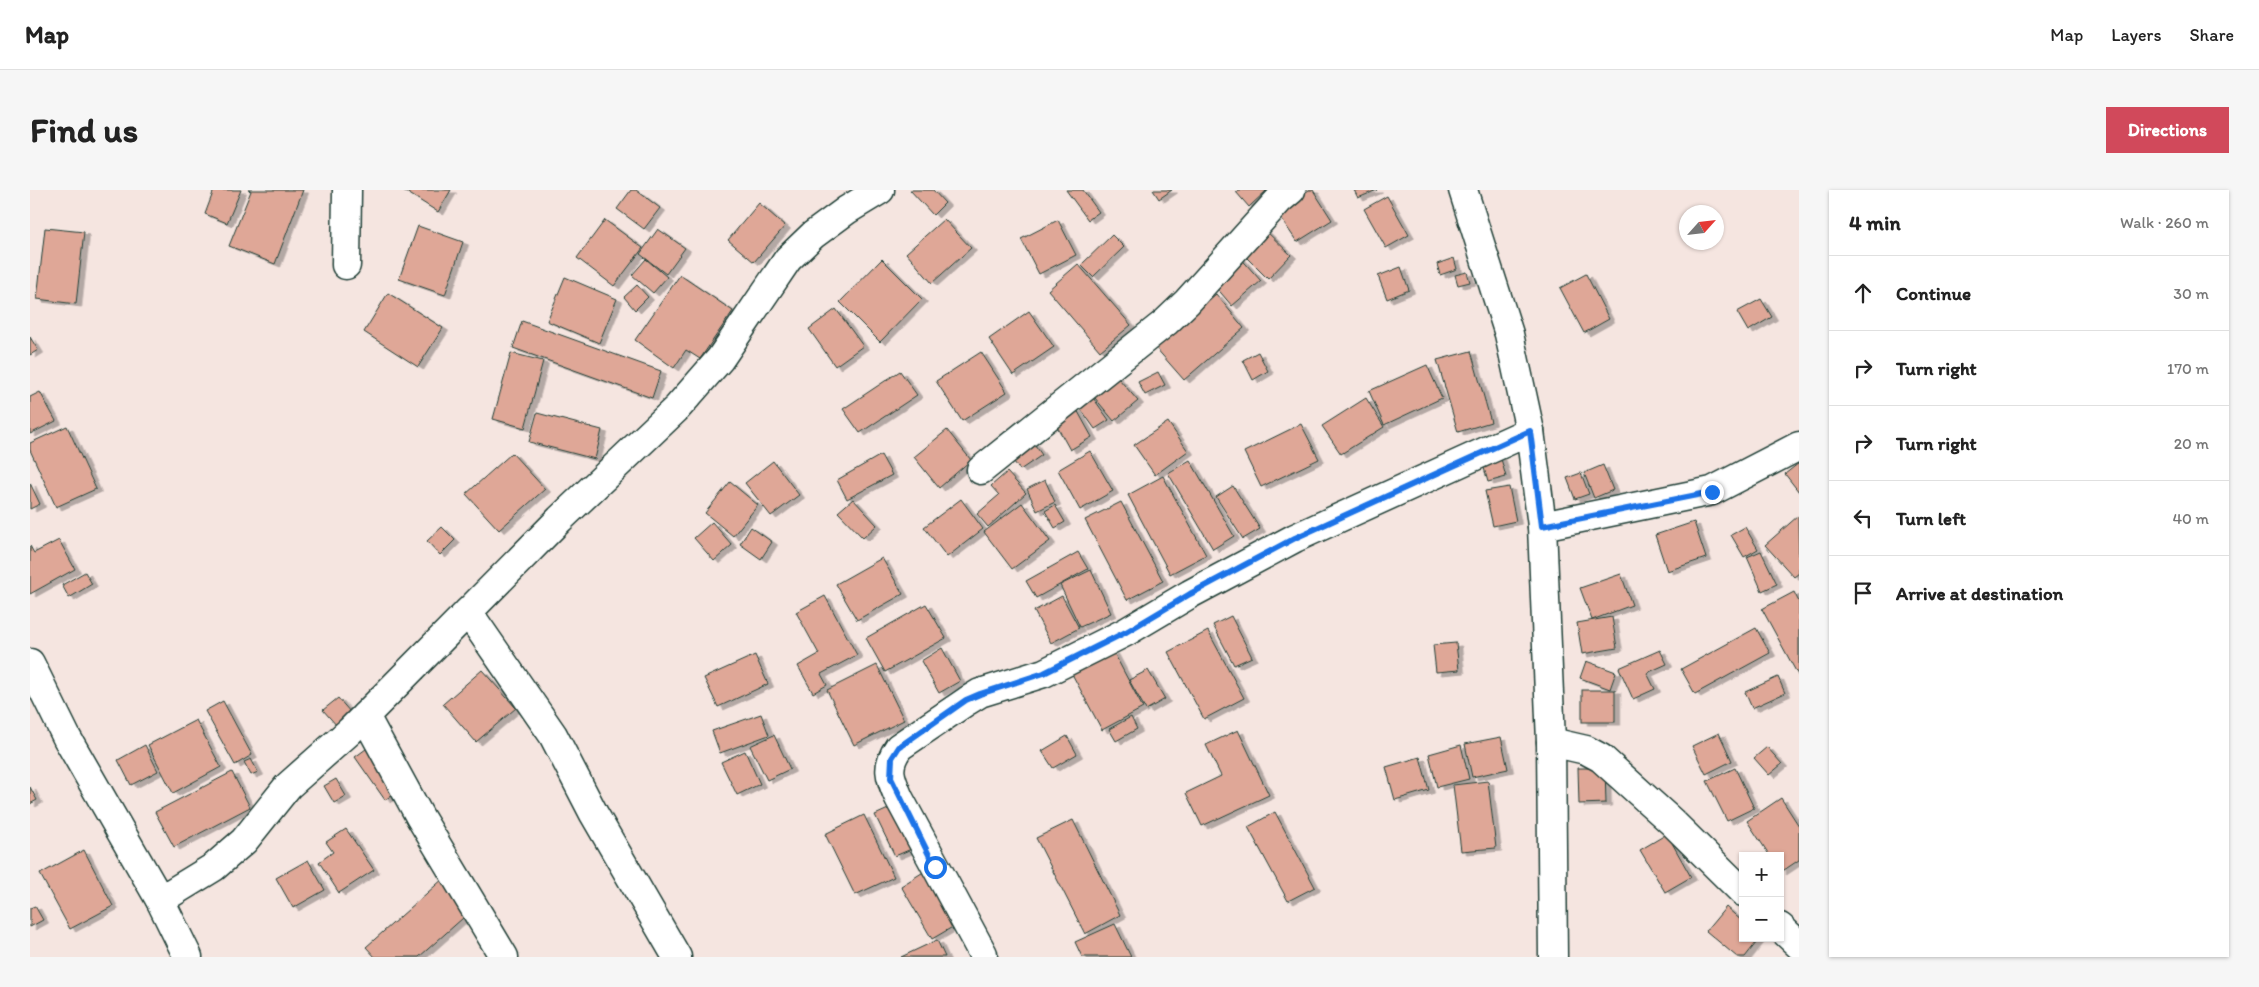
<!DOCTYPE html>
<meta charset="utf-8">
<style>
body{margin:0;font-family:Itim,sans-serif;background:#f6f6f6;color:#222}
.controls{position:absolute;right:15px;bottom:15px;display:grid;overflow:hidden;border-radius:0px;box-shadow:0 1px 4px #0004}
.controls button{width:45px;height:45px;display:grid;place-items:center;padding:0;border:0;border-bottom:1px solid #e0e0e0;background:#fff;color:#222;font:25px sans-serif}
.compass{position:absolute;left:1649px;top:15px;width:45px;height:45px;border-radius:50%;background:#fff;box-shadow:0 1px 4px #0004;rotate:63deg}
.stop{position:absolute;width:15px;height:15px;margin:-11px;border:4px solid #1a73e8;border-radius:50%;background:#fff}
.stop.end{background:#1a73e8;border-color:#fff;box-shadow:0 1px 5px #0008}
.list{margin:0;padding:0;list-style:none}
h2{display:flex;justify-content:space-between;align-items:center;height:65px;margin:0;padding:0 20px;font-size:21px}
h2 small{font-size:16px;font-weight:400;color:#767676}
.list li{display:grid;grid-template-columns:32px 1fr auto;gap:15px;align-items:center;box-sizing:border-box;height:75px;padding:0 20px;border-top:1px solid #e0e0e0}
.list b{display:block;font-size:19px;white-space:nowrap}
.list em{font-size:16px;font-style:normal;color:#767676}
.icon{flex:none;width:28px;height:28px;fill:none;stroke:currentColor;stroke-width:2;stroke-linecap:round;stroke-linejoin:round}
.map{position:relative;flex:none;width:1769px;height:767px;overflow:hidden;border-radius:0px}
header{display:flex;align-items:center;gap:30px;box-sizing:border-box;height:70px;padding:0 25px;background:#fff;border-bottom:1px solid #e0e0e0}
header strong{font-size:24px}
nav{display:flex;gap:28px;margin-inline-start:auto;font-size:18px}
.intro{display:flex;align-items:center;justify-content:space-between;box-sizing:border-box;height:120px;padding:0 30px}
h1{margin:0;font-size:35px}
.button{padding:12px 22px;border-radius:0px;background:#d1495b;color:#fff;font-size:18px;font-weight:700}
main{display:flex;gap:30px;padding:0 30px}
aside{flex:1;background:#fff;border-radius:0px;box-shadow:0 1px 4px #0004}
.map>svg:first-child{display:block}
.building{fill:#dfa797;stroke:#1f3d34;filter:url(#shadow)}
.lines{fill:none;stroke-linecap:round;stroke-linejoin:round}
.minor-casing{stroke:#1f3d34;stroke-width:31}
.minor{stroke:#fff;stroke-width:28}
.route{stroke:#1a73e8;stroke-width:6}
</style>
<header>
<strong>Map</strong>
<nav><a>Map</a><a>Layers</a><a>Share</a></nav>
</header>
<div class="intro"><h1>Find us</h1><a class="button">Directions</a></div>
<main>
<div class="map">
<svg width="1769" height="767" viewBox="0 0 1769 767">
<defs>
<filter id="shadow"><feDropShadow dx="5.5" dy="3" stdDeviation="0" flood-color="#0004"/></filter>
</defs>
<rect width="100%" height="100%" fill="#f5e5e0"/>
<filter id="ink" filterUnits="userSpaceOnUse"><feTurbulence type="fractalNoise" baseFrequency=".02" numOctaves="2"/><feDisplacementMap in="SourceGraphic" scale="10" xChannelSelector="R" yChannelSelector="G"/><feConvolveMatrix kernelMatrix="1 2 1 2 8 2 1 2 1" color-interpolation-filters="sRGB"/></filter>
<g filter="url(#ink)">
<!-- building -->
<g class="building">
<path d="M184 0H211L197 33 175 24Z"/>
<path d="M218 0H273L245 74 199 56 221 1Z"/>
<path d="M373 0H421L408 22Z"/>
<path d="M601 0H606L630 18 614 39 587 19Z"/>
<path d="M880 0H903L915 13 903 25Z"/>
<path d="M1036 0H1053L1069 22 1058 30Z"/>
<path d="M1123 0H1142L1129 9Z"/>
<path d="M1209 0H1237L1219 17 1206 2Z"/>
<path d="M1279 0H1283L1302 30 1267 52 1246 21Z"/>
<path d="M1324 0H1347L1328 8Z"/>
<path d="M1357 6 1379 45 1356 58 1334 19Z"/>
<path d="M729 13 755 36 724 72 698 50Z"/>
<path d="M914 29 941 58 902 93 876 63Z"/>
<path d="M575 30 613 58 584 96 547 68Z"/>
<path d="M1028 30 1046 65 1009 84 991 49Z"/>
<path d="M388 36 433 52 415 105 369 89Z"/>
<path d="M15 38 54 42 46 114 7 109Z"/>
<path d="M628 39 655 58 636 84 610 64Z"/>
<path d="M1234 39 1261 65 1238 89 1212 63Z"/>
<path d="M1082 45 1094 57 1063 87 1051 75Z"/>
<path d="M1208 65 1231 91 1202 116 1180 90Z"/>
<path d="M1424 68 1427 79 1410 85 1407 74Z"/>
<path d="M616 69 637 87 623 103 602 85Z"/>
<path d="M852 69 892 109 850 152 810 112Z"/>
<path d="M1048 74 1101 135 1070 161 1018 100Z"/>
<path d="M1371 77 1379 100 1357 109 1348 86Z"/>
<path d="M1437 82 1440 92 1428 95 1425 85Z"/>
<path d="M1556 84 1579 129 1554 143 1530 98Z"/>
<path d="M650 85 703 121 670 169 656 160 644 178 605 150Z"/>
<path d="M535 87 587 109 569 153 517 131Z"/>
<path d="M607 95 618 107 605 120 594 107Z"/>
<path d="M358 103 413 138 388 177 334 142Z"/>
<path d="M1186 104 1214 138 1154 190 1125 157Z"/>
<path d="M1731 109 1742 127 1718 141 1707 122Z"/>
<path d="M806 119 833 156 805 176 779 139Z"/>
<path d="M999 121 1024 157 983 185 959 149Z"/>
<path d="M492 131 631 181 622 208 483 158Z"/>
<path d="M0 147 8 160 0 165Z"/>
<path d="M1441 161 1461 232 1428 242 1407 170Z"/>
<path d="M951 162 977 202 932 231 906 191Z"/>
<path d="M1228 162 1238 181 1223 190 1213 170Z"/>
<path d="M481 163 513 171 495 238 463 229Z"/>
<path d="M1397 175 1412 208 1354 235 1339 201Z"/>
<path d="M870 181 887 205 830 243 813 219Z"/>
<path d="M1083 182 1108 211 1084 231 1060 202Z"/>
<path d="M1128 182 1135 195 1115 205 1108 192Z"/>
<path d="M10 202 26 231 0 244V207Z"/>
<path d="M1061 205 1079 230 1065 239 1048 215Z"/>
<path d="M1336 208 1354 237 1311 264 1292 236Z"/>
<path d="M1046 218 1062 247 1040 260 1024 231Z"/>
<path d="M507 223 572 240 565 269 499 252Z"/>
<path d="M1138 232 1158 261 1125 285 1104 255Z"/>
<path d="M1271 234 1289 269 1231 297 1214 262Z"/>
<path d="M37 236 66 299 26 317 0 260V253Z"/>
<path d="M917 240 941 270 909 298 884 267Z"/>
<path d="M1003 252 1012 265 990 280 981 268Z"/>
<path d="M1060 261 1083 301 1050 320 1028 280Z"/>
<path d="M482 263 515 299 469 340 436 304Z"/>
<path d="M851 265 862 285 817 309 807 290Z"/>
<path d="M1470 265 1476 287 1458 292 1452 271Z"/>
<path d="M1160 270 1204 346 1183 359 1138 283Z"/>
<path d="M743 271 769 305 741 326 715 293Z"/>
<path d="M1769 273V302L1755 284Z"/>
<path d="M1573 275 1583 300 1564 308 1554 283Z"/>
<path d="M977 282 996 303 958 337 947 324 969 305 961 296Z"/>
<path d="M1551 283 1559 304 1545 309 1537 288Z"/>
<path d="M1133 286 1176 365 1140 384 1098 305Z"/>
<path d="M1015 290 1025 312 1007 321 997 299Z"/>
<path d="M700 292 728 315 703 346 675 323Z"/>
<path d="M0 293 10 314 0 319Z"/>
<path d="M1203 296 1230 339 1213 349 1186 307Z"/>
<path d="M1479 297 1486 331 1463 336 1455 301Z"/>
<path d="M823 309 847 335 833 348 808 322Z"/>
<path d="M931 309 953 339 917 367 894 337Z"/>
<path d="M1091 312 1133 391 1097 410 1055 330Z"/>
<path d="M992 313 1020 351 982 379 954 342Z"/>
<path d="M1025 315 1035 332 1025 338 1015 321Z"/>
<path d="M1768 326 1769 383 1764 387 1735 355Z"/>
<path d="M682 332 702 355 684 371 664 348Z"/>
<path d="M1664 332 1676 368 1637 381 1625 345Z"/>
<path d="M412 337 425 350 410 365 397 351Z"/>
<path d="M721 337 742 352 731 369 710 354Z"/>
<path d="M1715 337 1728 359 1714 367 1701 345Z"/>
<path d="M29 350 45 379 0 404V356L4 363Z"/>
<path d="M1731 361 1747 394 1732 401 1717 367Z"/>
<path d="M1048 362 1058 379 1006 408 996 391Z"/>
<path d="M852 368 873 404 827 430 806 394Z"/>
<path d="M1061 380 1081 423 1050 437 1030 395Z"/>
<path d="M55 382 62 394 39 408 32 395Z"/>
<path d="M1591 384 1602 415 1562 430 1550 398Z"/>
<path d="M1764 402 1769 412V487L1732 419Z"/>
<path d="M795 406 827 465 791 484 797 495 783 503 768 476 789 464 766 422Z"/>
<path d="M1032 406 1049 438 1021 453 1004 421Z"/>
<path d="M896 414 916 448 855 482 836 448Z"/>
<path d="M1201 426 1222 467 1204 475 1183 435Z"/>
<path d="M1582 427 1587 458 1552 464 1547 433Z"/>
<path d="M1726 438 1740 463 1665 504 1651 479Z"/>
<path d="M1178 441 1214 508 1174 529 1138 462Z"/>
<path d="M1426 453 1429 480 1406 482 1403 455Z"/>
<path d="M912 458 930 491 909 503 891 471Z"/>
<path d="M1630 460 1637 474 1617 483 1625 499 1603 509 1589 478Z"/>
<path d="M1083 461 1113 518 1072 540 1042 484Z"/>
<path d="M725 465 738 494 688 517 674 488Z"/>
<path d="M1556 471 1586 482 1580 499 1550 488Z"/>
<path d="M847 475 874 530 824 555 797 500Z"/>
<path d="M452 480 486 518 446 552 413 514Z"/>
<path d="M1118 480 1135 509 1116 520 1099 490Z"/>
<path d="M1748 487 1755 503 1722 518 1715 502Z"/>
<rect x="1552" y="500" width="33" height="32"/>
<path d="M308 508 321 523 307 536 293 520Z"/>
<path d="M193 511 222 565 205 575 175 521Z"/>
<path d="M731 524 739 545 690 563 682 541Z"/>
<path d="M1101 527 1107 539 1086 551 1079 539Z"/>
<path d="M166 530 191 577 143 603 118 555Z"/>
<path d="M1208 540 1239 605 1172 636 1156 603 1191 586 1176 555Z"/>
<path d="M1689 543 1702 571 1676 584 1662 556Z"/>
<path d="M744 545 760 579 737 590 720 556Z"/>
<path d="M1037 546 1047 564 1023 578 1012 561Z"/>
<path d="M1471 547 1478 579 1442 587 1435 554Z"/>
<path d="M115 555 128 581 101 595 88 570Z"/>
<path d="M1431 555 1439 589 1407 597 1399 564Z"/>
<path d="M340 556 370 599 355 610 325 567Z"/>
<path d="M1737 557 1752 574 1739 585 1724 568Z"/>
<path d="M715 561 730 594 707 605 691 572Z"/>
<path d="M1390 567 1399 600 1365 610 1356 577Z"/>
<path d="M221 569 228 582 221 585 214 572Z"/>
<path d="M1548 578H1575L1576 613 1549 614Z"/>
<path d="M1705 578 1724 618 1697 631 1677 591Z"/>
<path d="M202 582 220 617 144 657 125 622Z"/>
<path d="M306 589 316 606 304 613 294 596Z"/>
<path d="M1458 591 1466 658 1431 661 1423 595Z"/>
<path d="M0 597 7 610 0 614Z"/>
<path d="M1751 608 1769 636V670L1751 682 1750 666H1740L1717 631Z"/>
<path d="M867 615 886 657 865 666 845 625Z"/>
<path d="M1245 622 1285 697 1258 711 1218 637Z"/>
<path d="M834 625 864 687 825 705 795 644Z"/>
<path d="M1043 630 1090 725 1055 744 1006 648Z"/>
<path d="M316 639 344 680 309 703 289 672 303 662 296 652Z"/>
<path d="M1637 644 1661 687 1635 702 1610 660Z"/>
<path d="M54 660 83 716 40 739 10 684Z"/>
<path d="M278 670 295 700 263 718 246 688Z"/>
<path d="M895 681 926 735 902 749 871 696Z"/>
<path d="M414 688 442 720 389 767H345L336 757Z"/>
<path d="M5 716 13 730 0 737V718Z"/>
<path d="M1696 717 1713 732V748H1730L1715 767H1707L1676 741Z"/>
<path d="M1085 734 1101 767H1052L1045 752Z"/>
<path d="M907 750 915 767H871Z"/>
</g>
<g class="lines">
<defs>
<g id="minor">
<path d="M1433 0 1479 144 1500 241 1512 336 1521 552 1523 767"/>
<path d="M316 75 317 0"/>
<path d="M951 280 1136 132 1157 112 1249 10 1261 0"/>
<path d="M1512 336 1682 301 1769 256"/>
<path d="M438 422 523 545 564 624 647 767"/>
<path d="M0 473 37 548 130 710 158 767"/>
<path d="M335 526 390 627 474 767"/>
<path d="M1521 552 1556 560 1571 568 1642 632 1713 702"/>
<path d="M130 710 184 677 214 651 258 596 320 541 530 329 647 218 690 169 758 69 783 45 817 20 850 0"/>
<path d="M1750 737 1769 755"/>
<path d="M953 764 869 608C860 587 855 577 869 557L937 511 950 503 1014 483 1096 442 1160 404 1265 348 1500 241"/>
</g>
</defs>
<!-- minor casing -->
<use href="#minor" class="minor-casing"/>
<!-- minor -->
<use href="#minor" class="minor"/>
</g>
</g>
<g class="lines" filter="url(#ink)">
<!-- route -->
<path class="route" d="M905 677 861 588 862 568 869 557 936 510 950 504 1014 483 1096 442 1160 404 1265 348 1500 241 1512 336 1682 302"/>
</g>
</svg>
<div class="controls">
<button>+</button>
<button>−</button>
</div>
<svg class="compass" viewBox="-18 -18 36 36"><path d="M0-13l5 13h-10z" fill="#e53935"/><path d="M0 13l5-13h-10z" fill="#767676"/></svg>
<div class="stop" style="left:905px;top:677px"></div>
<div class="stop end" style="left:1682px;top:302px"></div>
</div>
<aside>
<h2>4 min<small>Walk · 260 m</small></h2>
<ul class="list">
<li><svg class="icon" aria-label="ahead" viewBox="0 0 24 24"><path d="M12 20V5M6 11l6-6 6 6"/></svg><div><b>Continue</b></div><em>30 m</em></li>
<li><svg class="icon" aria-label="right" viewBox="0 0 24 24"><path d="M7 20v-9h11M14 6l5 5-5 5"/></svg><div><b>Turn right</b></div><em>170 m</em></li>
<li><svg class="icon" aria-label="right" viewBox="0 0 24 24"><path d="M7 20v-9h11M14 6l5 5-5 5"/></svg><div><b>Turn right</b></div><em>20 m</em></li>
<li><svg class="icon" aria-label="left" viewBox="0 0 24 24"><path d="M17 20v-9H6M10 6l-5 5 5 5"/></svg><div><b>Turn left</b></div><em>40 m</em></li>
<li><svg class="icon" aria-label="arrive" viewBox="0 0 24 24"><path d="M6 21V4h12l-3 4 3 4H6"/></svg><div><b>Arrive at destination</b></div></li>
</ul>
</aside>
</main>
